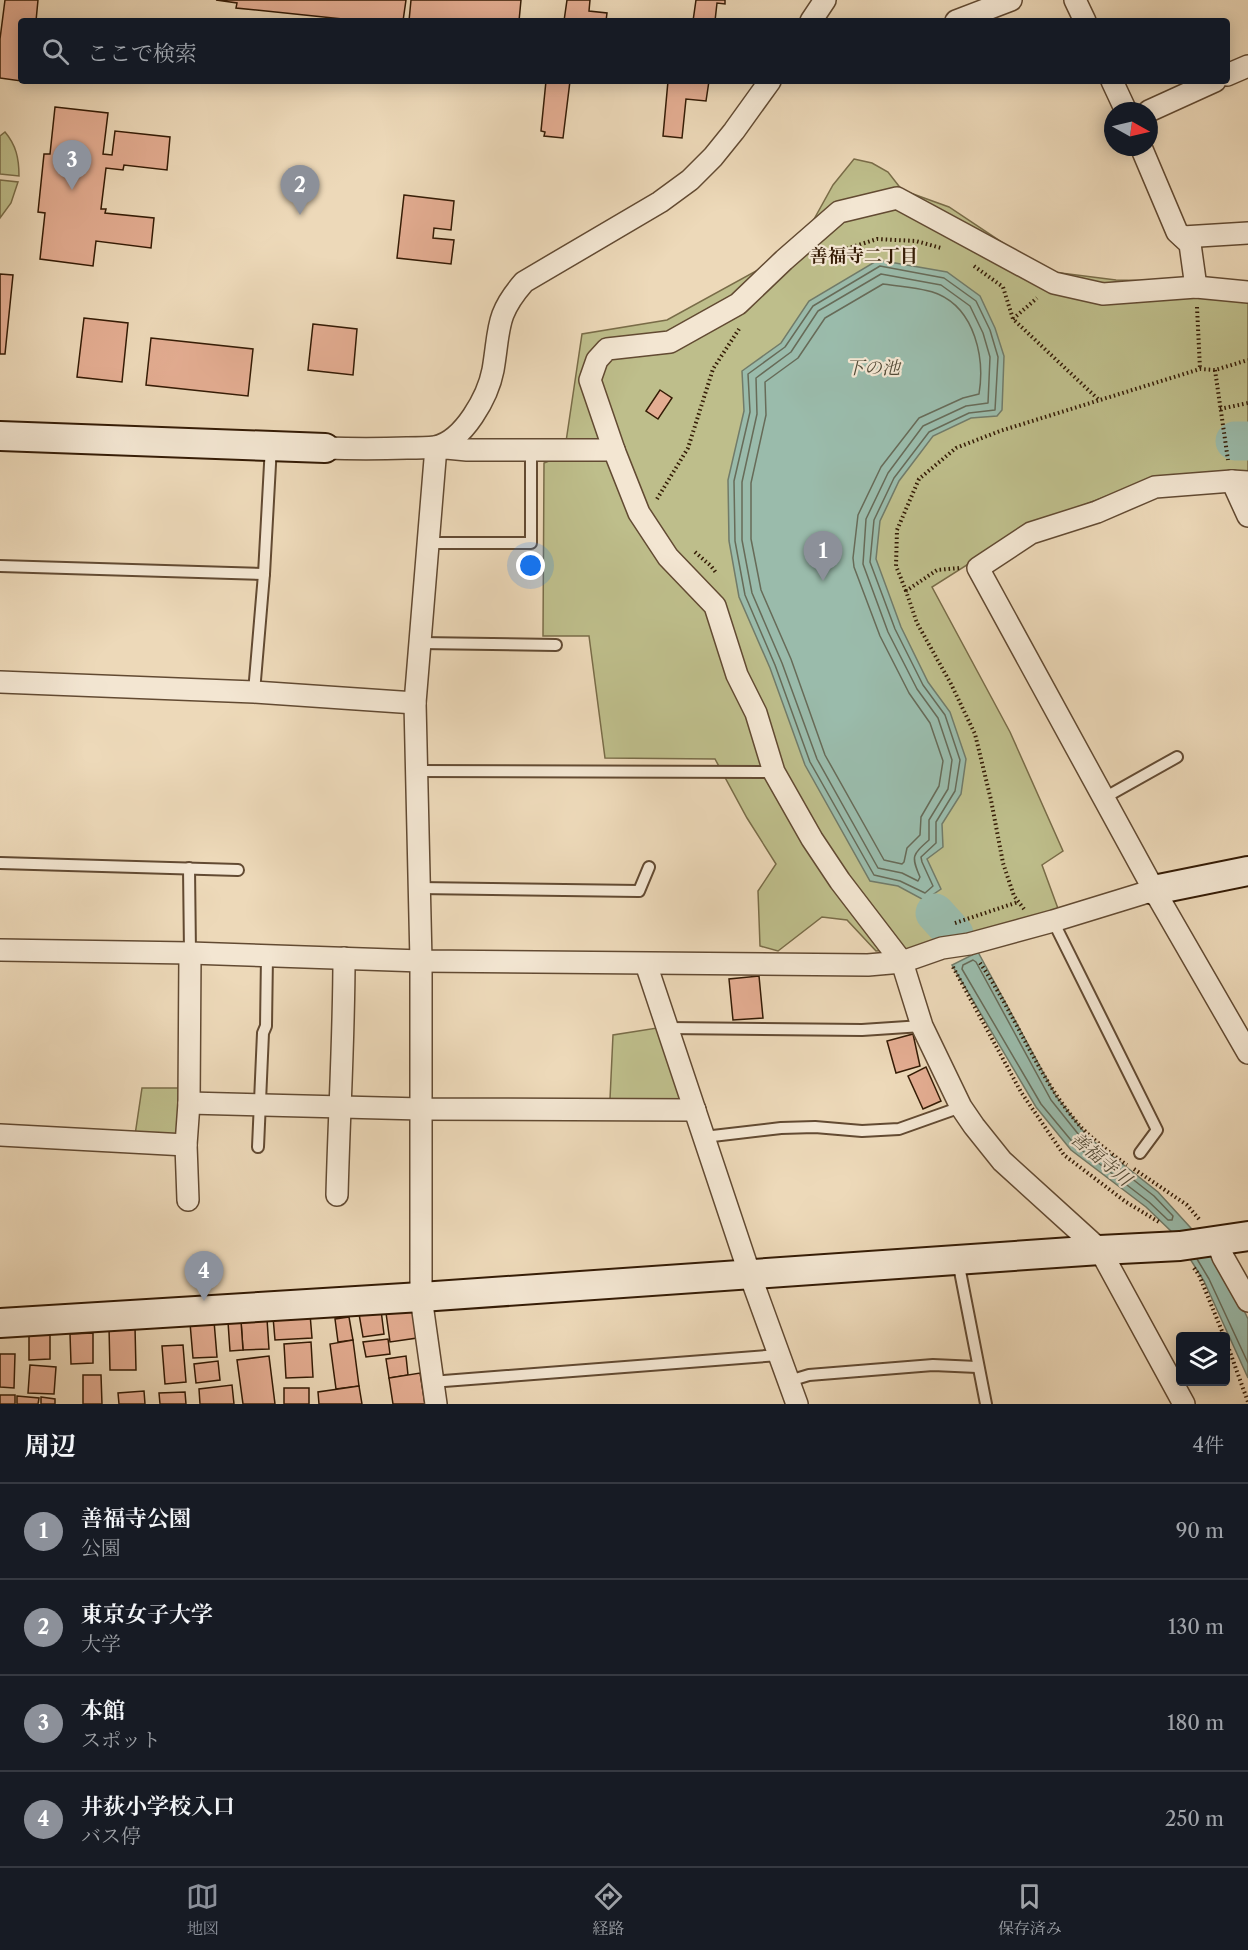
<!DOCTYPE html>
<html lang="ja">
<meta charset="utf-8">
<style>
body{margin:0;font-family:"Libre Caslon Text","Noto Serif JP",serif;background:#242831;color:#f1f3f6}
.controls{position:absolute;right:18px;bottom:18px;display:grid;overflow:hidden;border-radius:6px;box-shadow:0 3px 15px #0003}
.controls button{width:54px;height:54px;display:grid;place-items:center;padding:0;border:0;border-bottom:2px solid #363941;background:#171b24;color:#f1f3f6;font:30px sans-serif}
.compass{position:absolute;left:1104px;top:102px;width:54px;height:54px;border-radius:50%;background:#171b24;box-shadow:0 3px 15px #0003;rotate:98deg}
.you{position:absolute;left:531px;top:566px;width:21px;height:21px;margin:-15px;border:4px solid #fff;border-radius:50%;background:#1a73e8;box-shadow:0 0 0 9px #1a73e833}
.badge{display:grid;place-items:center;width:39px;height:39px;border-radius:50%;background:#8c9099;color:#fff;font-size:20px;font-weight:700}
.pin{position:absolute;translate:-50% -50px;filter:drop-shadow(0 2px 3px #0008)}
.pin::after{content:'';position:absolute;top:32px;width:21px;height:18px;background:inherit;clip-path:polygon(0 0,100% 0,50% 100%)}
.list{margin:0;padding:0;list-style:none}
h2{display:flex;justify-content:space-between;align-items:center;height:78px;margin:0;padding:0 24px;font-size:26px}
h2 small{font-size:20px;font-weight:400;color:#9ea1a6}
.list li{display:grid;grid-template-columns:39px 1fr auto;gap:18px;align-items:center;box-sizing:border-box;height:96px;padding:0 24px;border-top:2px solid #363941}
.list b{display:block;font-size:22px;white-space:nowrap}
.list p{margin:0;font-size:20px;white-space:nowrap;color:#9ea1a6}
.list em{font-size:20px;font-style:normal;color:#9ea1a6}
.icon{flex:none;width:33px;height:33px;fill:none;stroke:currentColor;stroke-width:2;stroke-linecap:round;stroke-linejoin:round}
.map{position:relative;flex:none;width:1248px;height:1404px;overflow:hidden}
.search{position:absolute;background:#171b24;box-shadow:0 3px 15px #0003;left:18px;right:18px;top:18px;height:66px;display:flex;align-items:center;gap:15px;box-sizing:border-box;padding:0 21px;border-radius:6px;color:#9ea1a6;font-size:22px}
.sheet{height:462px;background:#171b24}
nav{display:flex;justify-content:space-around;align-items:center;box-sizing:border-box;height:84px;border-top:2px solid #363941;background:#171b24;font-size:16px;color:#9ea1a6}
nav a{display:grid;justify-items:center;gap:3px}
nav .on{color:#8c9099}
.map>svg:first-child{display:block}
.green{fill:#bebe8b;stroke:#796c48;stroke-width:1.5}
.water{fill:#9abbab;stroke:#717b69;stroke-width:1.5}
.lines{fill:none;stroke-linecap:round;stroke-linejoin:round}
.shore{stroke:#676b58;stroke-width:1.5}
.river{stroke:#9abbab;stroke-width:39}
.building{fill:#e4ad92;stroke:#341b05;stroke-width:1.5}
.lane-casing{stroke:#624a32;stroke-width:14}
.street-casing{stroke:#624a32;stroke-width:24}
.secondary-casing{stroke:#341b05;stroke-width:32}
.path{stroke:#341b05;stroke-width:4;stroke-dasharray:1.5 3;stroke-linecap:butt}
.lane{stroke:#f3e6d2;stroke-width:10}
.street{stroke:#f3e6d2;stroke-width:21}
.secondary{stroke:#f3e6d2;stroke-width:28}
.labels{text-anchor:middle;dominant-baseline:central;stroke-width:4.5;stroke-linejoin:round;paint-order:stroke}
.neighbourhood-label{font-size:18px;font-weight:bold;fill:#341b05;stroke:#f3e6d2}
.water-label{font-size:18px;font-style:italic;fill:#534b37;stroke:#f3e6d2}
</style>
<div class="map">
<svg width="1248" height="1404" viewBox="0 0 1248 1404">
<rect width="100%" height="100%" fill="#edd9b9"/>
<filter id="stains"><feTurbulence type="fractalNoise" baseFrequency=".00333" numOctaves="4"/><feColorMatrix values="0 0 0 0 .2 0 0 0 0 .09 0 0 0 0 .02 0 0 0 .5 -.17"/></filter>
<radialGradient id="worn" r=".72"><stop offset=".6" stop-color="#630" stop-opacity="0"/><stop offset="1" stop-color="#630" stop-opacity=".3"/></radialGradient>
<!-- green -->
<g class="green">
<path d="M5 132C16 145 19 158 19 176L0 174V136Z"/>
<path d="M854 159 872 163 888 172 902 190 949 207 1045 271 1116 280 1248 283V474L1153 478 1027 527 932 587 1010 732 1063 851 1042 865 1060 914 921 948 876 951 847 920 822 917 778 951 760 946 758 891 776 864 747 818 715 759 605 758 589 636H543L544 463 564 455 582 334 667 320 798 248 833 185Z"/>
<path d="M0 180 18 182 11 203 0 218Z"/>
<path d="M657 1028 682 1101 610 1099 613 1035Z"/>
<path d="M142 1088H184L179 1137 135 1135Z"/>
</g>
<!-- water -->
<g class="water">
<path d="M878 260 947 272 980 296 995 328 1004 356 1002 410 997 416 971 418 933 436 899 481 880 521 876 559 901 627 928 682 950 712 966 759 961 794 942 824 943 847 927 859 941 889 931 896 938 910 931 916 924 900 898 886 870 881 805 765 770 668 739 597 729 541 728 480 744 411 742 371 781 343 809 301Z"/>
<path d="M978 952 1056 1096 1087 1136 1158 1192 1221 1261 1248 1319V1378L1204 1281 1175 1235 1146 1207 1071 1150 1036 1107 952 965Z"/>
</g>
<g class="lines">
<!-- shore -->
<g class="shore">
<path d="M880 266 944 278 976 301 990 330 998 357 995 410 969 413 929 432 894 478 874 520 870 562 895 629 923 685 945 715 960 760 955 791 936 822V843L921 857 922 862 933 886 925 893 900 881 874 875 810 762 775 665 745 595 735 541 734 481 750 412 748 374 785 347 813 306Z"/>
<path d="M881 274 941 285 970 306 983 333 990 357 988 403 966 406 923 426 888 473 866 519 863 564 888 632 917 689 938 718 952 760 948 789 929 820V840C912 855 911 856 920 877L918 881 902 873 878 868 817 759 782 663 752 593 742 540V482L757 414 756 378 791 352 818 311Z"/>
<path d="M883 284C897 286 926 288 938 294 975 310 985 358 979 394L963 398 919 418 881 467 858 515 853 558 854 567 880 636 909 693 930 723 943 761 939 786 921 817 920 835 907 848 904 862 902 864 884 860 825 755 791 659 761 590 751 539V483L766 415 765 382 798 358 825 318Z"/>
<path d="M973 960 976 962 1051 1100 1083 1140 1154 1196 1173 1216 1172 1220H1168L1149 1202 1075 1145 1041 1104 962 969 963 965Z"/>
<path d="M1197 1259 1209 1279 1248 1363"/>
</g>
<!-- river -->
<g class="river">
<path d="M1235 441H1248"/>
<path d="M935 913 954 934"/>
</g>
</g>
<!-- building -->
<g class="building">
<path d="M5 0H38L36 21H21V81L0 78V39Z"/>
<path d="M216 0H406L403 21H362L236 8 237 3Z"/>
<path d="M411 0H521L519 21H409Z"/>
<path d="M567 0H590L589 11 607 13 606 21H564Z"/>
<path d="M696 0H725V4L717 3 715 21H693Z"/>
<path d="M546 81H570L563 138 544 136 545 132 541 131Z"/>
<path d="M668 81H709L706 101 686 99 682 138 663 136Z"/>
<path d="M55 107 108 113 103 154 112 155 115 131 170 137 167 170 124 165 123 170 106 168 101 209H106L105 213 154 218 151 248 96 241 93 266 40 259 45 213 38 212 44 154H50Z"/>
<path d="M404 195 454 201 451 230 434 228 433 238 454 240 451 264 397 258Z"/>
<path d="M0 274 13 275 5 354H0Z"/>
<path d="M84 318 128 323 122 382 77 377Z"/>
<path d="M313 324 357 329 353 375 308 370Z"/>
<path d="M151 338 253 349 248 396 146 385Z"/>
<path d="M660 390 672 398 658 419 646 411Z"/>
<path d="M759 976 763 1018 733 1020 729 979Z"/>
<path d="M913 1034 920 1066 896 1073 887 1041Z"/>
<path d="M926 1067 941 1101 923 1109 908 1076Z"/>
<path d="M413 1309 417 1338 390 1342 386 1313Z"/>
<path d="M381 1310 384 1334 363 1337 359 1314Z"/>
<path d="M310 1314 312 1338 275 1340 273 1317Z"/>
<path d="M349 1317 353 1340 338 1342 335 1319Z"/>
<path d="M267 1319 269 1349 243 1350 241 1321Z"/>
<path d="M214 1321 217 1357 193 1358 190 1323Z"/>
<path d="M241 1321 243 1350 230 1351 228 1322Z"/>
<path d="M109 1327H135L136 1370H110Z"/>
<path d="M50 1331V1359L29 1360V1332Z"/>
<path d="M93 1333V1363L71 1364 70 1334Z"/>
<path d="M388 1339 390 1354 366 1357 363 1342Z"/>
<path d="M353 1340 359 1386 336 1389 330 1344Z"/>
<path d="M311 1342 313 1377 286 1378 284 1344Z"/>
<path d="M183 1345 186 1382 165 1384 162 1346Z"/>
<path d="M0 1354H15L14 1388 0 1387Z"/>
<path d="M269 1356 275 1404H243L237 1360Z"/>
<path d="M406 1356 408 1375 389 1378 386 1359Z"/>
<path d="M218 1361 220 1380 196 1383 194 1364Z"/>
<path d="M30 1365 56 1367 54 1394 28 1393Z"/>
<path d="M420 1373 425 1404H393L389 1378Z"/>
<path d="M83 1375H101L102 1404H83Z"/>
<path d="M232 1385 234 1404H200L199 1389Z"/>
<path d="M359 1386 362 1404H319L318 1392Z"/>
<rect x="284" y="1388" width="25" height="16"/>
<path d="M144 1391 145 1404H119L118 1393Z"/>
<path d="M185 1392 186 1404H160L159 1393Z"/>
<rect x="0" y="1395" width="15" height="9"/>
<path d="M17 1396 39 1398 38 1404H17Z"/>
<path d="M41 1397 55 1399V1404H41Z"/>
</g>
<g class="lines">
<defs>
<g id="lane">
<path d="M428 543H531V449"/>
<path d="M0 566 264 574"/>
<path d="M420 643 556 645"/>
<path d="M254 692 264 574 271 446"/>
<path d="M416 771 774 772"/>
<path d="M1104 798 1177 757"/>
<path d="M0 863 238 870"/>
<path d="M189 868 190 953"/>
<path d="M419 888 639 891 649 867"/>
<path d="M1053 921 1157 1130 1140 1153"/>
<path d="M667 1028 862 1030 922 1026"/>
<path d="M704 1137 781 1128 815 1127 862 1131 899 1129 961 1107"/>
<path d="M258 1147 263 1033 266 1026 267 956"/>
<path d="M958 1261 986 1404"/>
<path d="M789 1381 809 1375 933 1365 977 1367"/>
<path d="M431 1382 779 1355"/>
</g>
<g id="street">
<path d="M1075 0 1085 21"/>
<path d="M811 21 825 0"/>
<path d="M956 21 1011 0"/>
<path d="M1227 75 1248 66"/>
<path d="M1112 81 1126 111"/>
<path d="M1149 111 1215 81"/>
<path d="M1141 147 1177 232 1190 244 1196 287"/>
<path d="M1183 237 1248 233"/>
<path d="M325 448C352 449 380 449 407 448 416 448 426 448 435 447 464 441 488 396 493 370 500 329 495 315 524 282L660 202 690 180 713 157 734 131 770 81"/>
<path d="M614 450 590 380 597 360 607 349 670 342 738 304 784 260 839 212 897 198 1054 283 1103 294 1196 287 1248 292"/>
<path d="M1232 481 1248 516"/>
<path d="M1248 482 1232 481 1155 487 1097 512 1031 533 978 568 1154 890 1248 1053"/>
<path d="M0 682 254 692 415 703"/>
<path d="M0 950 190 953 421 961 868 965 902 962 942 948 969 944 1053 921 1154 890"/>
<path d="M646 964 750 1275 797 1404"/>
<path d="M189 1103 421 1109 695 1110"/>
<path d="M0 1135 186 1145"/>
<path d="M337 1195C339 1116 344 1037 344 958"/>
<path d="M188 1200 186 1145 189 1103 190 953"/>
<path d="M1217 1241 1223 1257 1248 1301"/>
<path d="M436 1404 421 1297V961L415 703 436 447 467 450H614L639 513 668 557 715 606 737 675 756 713 774 772 812 839 840 881 902 962 922 1026 961 1107 974 1126 1002 1161 1100 1250 1184 1404"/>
</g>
<g id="secondary">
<path d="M0 436 325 448"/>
<path d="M1154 890 1248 871"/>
<path d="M0 1323 421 1297 1100 1250 1180 1246 1248 1236"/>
</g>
</defs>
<!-- lane casing -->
<use href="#lane" class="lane-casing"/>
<!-- street casing -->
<use href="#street" class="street-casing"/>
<!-- secondary casing -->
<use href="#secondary" class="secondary-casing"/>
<!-- path -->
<g class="path">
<path d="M821 257 877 239 916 241 941 248"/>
<path d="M974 266 1003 287 1013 319 1099 400"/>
<path d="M1197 307 1200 369"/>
<path d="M1013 319 1037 298"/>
<path d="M1215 370 1228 460"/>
<path d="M1220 409 1248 403"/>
<path d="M657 499 688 448 713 369 739 329"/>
<path d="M695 552 711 566 717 574"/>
<path d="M959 568 937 570 906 591 917 623 951 684 975 734 991 800 1003 863 1014 896 1024 909"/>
<path d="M906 591 896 566 897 530 919 479 956 448 1000 431 1200 369 1215 370 1248 360"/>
<path d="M955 923 1018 902"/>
<path d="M980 963C1016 1015 1038 1079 1081 1127 1091 1138 1115 1157 1127 1165"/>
<path d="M953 967 1021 1092 1064 1155 1126 1202 1159 1222"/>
<path d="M1134 1169 1187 1205 1199 1219"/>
<path d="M1194 1268 1199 1275 1224 1336"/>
<path d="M1226 1341 1248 1402"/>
</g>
<!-- lane -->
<use href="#lane" class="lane"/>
<!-- street -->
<use href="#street" class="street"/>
<!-- secondary -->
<use href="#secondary" class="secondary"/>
</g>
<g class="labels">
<!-- neighbourhood labels -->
<g class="neighbourhood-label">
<text x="864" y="256">善福寺二丁目</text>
</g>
<!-- water labels -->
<g class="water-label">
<text x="873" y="368">下の池</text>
<text transform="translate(1101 1159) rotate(40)">善福寺川</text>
</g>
</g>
<rect width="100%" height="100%" filter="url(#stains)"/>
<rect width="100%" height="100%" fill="url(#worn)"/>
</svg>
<div class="controls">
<button><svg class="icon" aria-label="layers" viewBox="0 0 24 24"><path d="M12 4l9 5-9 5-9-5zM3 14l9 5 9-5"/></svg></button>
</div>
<svg class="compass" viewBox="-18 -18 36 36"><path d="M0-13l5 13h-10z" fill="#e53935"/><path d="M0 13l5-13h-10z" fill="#9ea1a6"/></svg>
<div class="you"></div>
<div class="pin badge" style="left:823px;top:581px">1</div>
<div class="pin badge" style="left:300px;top:215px">2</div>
<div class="pin badge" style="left:72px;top:190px">3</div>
<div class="pin badge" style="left:204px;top:1301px">4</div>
<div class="search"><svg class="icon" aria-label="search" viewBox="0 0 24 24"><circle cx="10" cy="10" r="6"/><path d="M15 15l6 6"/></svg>ここで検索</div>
</div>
<section class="sheet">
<h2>周辺<small>4件</small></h2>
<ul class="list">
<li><span class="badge">1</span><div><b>善福寺公園</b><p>公園</p></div><em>90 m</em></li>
<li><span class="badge">2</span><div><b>東京女子大学</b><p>大学</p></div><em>130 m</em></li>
<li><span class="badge">3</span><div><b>本館</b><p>スポット</p></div><em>180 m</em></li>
<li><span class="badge">4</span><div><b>井荻小学校入口</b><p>バス停</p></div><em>250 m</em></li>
</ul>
</section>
<nav>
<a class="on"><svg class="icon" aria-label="map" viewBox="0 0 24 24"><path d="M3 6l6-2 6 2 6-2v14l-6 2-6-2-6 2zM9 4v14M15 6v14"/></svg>地図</a>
<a><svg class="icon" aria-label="directions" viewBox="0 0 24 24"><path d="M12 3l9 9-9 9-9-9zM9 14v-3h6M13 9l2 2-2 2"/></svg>経路</a>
<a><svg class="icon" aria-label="saved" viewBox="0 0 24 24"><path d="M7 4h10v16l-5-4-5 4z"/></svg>保存済み</a>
</nav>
